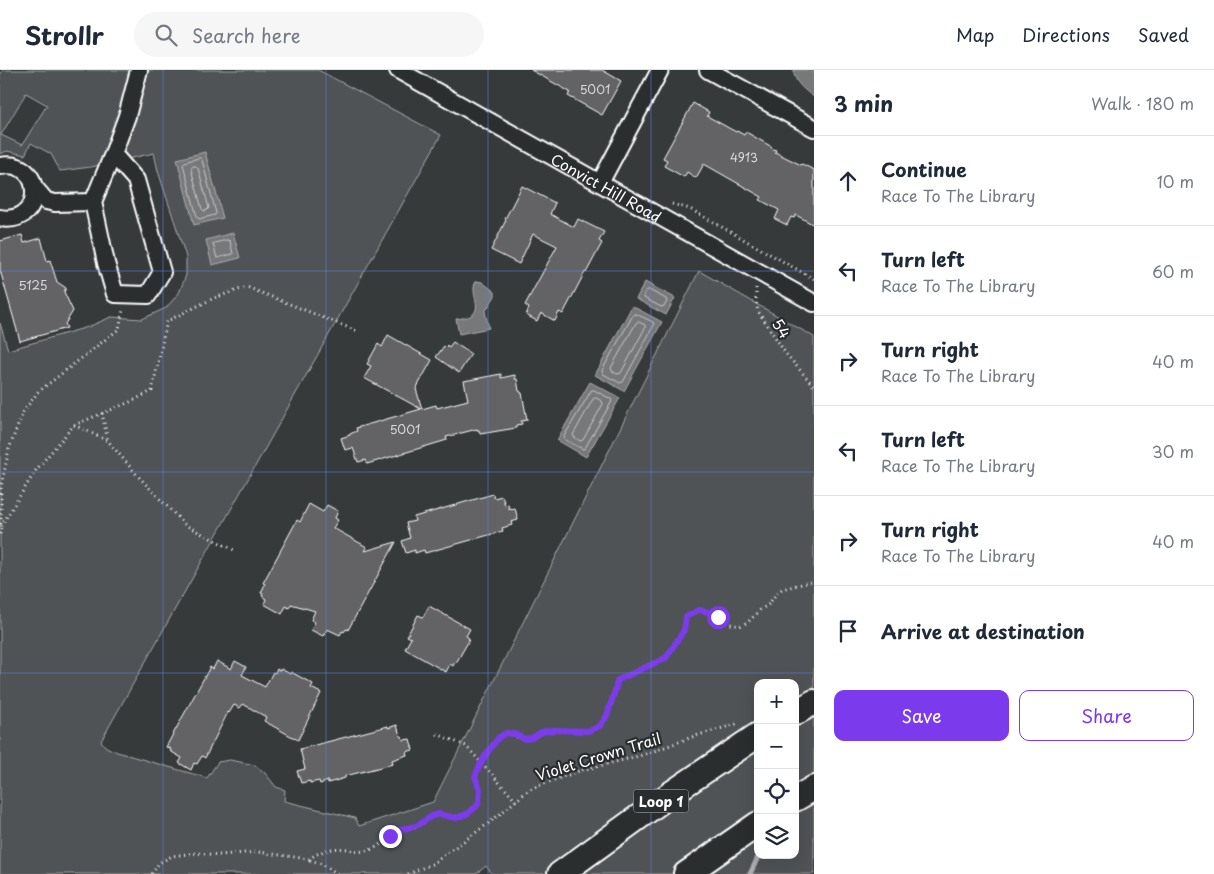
<!DOCTYPE html>
<meta charset="utf-8">
<style>
body{margin:0;font-family:"Playpen Sans",sans-serif;background:#f6f6f7;color:#1f2937}
.controls{position:absolute;right:15px;bottom:15px;display:grid;overflow:hidden;border-radius:10px;box-shadow:0 5px 20px #0002}
.controls button{width:45px;height:45px;display:grid;place-items:center;padding:0;border:0;border-bottom:1px solid #e0e1e3;background:#fff;color:#1f2937;font:25px sans-serif}
.stop{position:absolute;width:15px;height:15px;margin:-11px;border:4px solid #7c3aed;border-radius:50%;background:#fff}
.stop.end{background:#7c3aed;border-color:#fff;box-shadow:0 1px 5px #0008}
.list{margin:0;padding:0;list-style:none}
h2{display:flex;justify-content:space-between;align-items:center;height:65px;margin:0;padding:0 20px;font-size:21px}
h2 small{font-size:16px;font-weight:400;color:#747a83}
.list li{display:grid;grid-template-columns:32px 1fr auto;gap:15px;align-items:center;box-sizing:border-box;height:90px;padding:0 20px;border-top:1px solid #e0e1e3}
.list b{display:block;font-size:19px;white-space:nowrap}
.list p{margin:0;font-size:16px;white-space:nowrap;color:#747a83}
.list em{font-size:16px;font-style:normal;color:#747a83}
.actions{display:flex;gap:10px;padding:15px 20px}
.actions a{flex:1;padding:11px 0;border:1px solid #7c3aed;border-radius:10px;text-align:center;font-size:18px;color:#7c3aed}
.actions .main{background:#7c3aed;color:#fff}
.icon{flex:none;width:28px;height:28px;fill:none;stroke:currentColor;stroke-width:2;stroke-linecap:round;stroke-linejoin:round}
.map{position:relative;flex:none;width:814px;height:804px;overflow:hidden}
header{display:flex;align-items:center;gap:30px;box-sizing:border-box;height:70px;padding:0 25px;background:#fff;border-bottom:1px solid #e0e1e3}
header strong{font-size:24px}
nav{display:flex;gap:28px;margin-inline-start:auto;font-size:18px}
.search{width:350px;height:45px;background:#f6f6f7;display:flex;align-items:center;gap:12px;box-sizing:border-box;padding:0 18px;border-radius:28px;color:#747a83;font-size:19px}
main{display:flex}
aside{flex:1;background:#fff}
.map>svg:first-child{display:block}
.green{fill:#505354;stroke:#a8a9aa;fill-rule:evenodd}
.water{fill:#767879;stroke:#adaeaf}
.lines{fill:none;stroke-linecap:round;stroke-linejoin:round}
.shore{stroke:#c8c9c9;stroke-width:1}
.stream{stroke:#adaeaf;stroke-width:5}
.building{fill:#636465;stroke:#fff}
.minor-casing{stroke:#fff;stroke-width:20}
.highway-casing{stroke:#fff;stroke-width:28}
.path{stroke:#fff;stroke-width:3;stroke-dasharray:1 4;stroke-linecap:butt}
.minor{stroke:#2a2d2e;stroke-width:16}
.highway{stroke:#2a2d2e;stroke-width:24}
.route{stroke:#7c3aed;stroke-width:6}
.grid{fill:none;stroke:#6183e4;stroke-width:1;stroke-opacity:0.55}
.labels{text-anchor:middle;dominant-baseline:central;stroke-width:4.5;stroke-linejoin:round;paint-order:stroke}
.number-label{font-size:12px;fill:#d8d8d8}
.shield{fill:#2a2d2e;stroke:#bfc0c0;stroke-width:1}
.shield-label{font-size:14px;font-weight:bold;fill:#fff}
.street-label{font-size:15px;fill:#fff;stroke:#2a2d2e}
</style>
<header>
<strong>Strollr</strong>
<div class="search"><svg class="icon" aria-label="search" viewBox="0 0 24 24"><circle cx="10" cy="10" r="6"/><path d="M15 15l6 6"/></svg>Search here</div>
<nav><a>Map</a><a>Directions</a><a>Saved</a></nav>
</header>
<main>
<div class="map">
<svg width="814" height="804" viewBox="0 0 814 804">
<rect width="100%" height="100%" fill="#373a3b"/>
<filter id="ink" filterUnits="userSpaceOnUse"><feTurbulence type="fractalNoise" baseFrequency=".02" numOctaves="2"/><feDisplacementMap in="SourceGraphic" scale="10" xChannelSelector="R" yChannelSelector="G"/><feConvolveMatrix kernelMatrix="1 2 1 2 8 2 1 2 1" color-interpolation-filters="sRGB"/></filter>
<g filter="url(#ink)">
<!-- green -->
<path class="green" d="M3 0H318L441 65 101 671 106 677 117 682 207 708 218 692 230 690 255 695 265 703 276 717 285 720 284 731 355 748 359 756 433 732 699 201 814 267V804H492L486 796 476 804H0V253L8 280 88 257 111 247 142 249 166 238 179 223 186 205V187L158 101 154 83 91 97 60 101 51 84 31 73 25 85 7 81 0 84V5ZM26 23 47 35 22 75 1 65ZM758 613H795V785H758Z"/>
<!-- water -->
<g class="water">
<path d="M793 0H814V27C804 20 795 13 793 0Z"/>
<path d="M205 82 223 148 194 155 177 89Z"/>
<path d="M233 163 240 188 212 195 206 170Z"/>
<path d="M476 211 482 212 495 222V226L485 242 489 258 459 264 456 249C461 248 468 248 472 245 483 237 469 223 476 211Z"/>
<path d="M645 212 675 228 666 245 636 229Z"/>
<path d="M632 236 662 252 624 321 595 305Z"/>
<path d="M590 312 620 328 586 387 557 370Z"/>
</g>
<g class="lines">
<!-- shore -->
<g class="shore">
<path d="M200 88 202 90 216 143 215 145 199 149 197 147 183 94 185 92Z"/>
<path d="M193 96H196L198 98 209 138 207 140 204 141 202 139 191 99Z"/>
<path d="M227 170 230 171 233 184 217 188 213 174Z"/>
<path d="M649 220 666 229 667 232 664 236 661 237 644 228V225L646 221Z"/>
<path d="M634 244H636L653 252 654 255 623 312 620 313 603 304 602 301Z"/>
<path d="M639 252 645 255V258L621 303 617 304 612 301 611 298 636 253Z"/>
<path d="M592 320H594L611 329 612 331 585 378 583 379 565 370 564 367Z"/>
<path d="M596 328 602 331 603 334 583 370 580 371 574 367 573 365 593 329Z"/>
</g>
<!-- stream -->
<path class="stream" d="M750 804 759 785"/>
</g>
<!-- building -->
<g class="building">
<path d="M531 0H602L621 11 602 45 568 26 570 22Z"/>
<path d="M693 33 709 42 707 46 736 62 737 61 744 65 746 62 772 77 771 78 776 80 775 82 801 95 802 94 814 100V155L796 145 794 148 791 147 787 155 775 149 779 140 760 130 762 127 704 94 696 108 687 102 684 107 664 96 667 90 663 88Z"/>
<path d="M522 116 555 133 550 144 574 157 578 149 604 162 599 171 602 173 586 203 585 202 563 244 559 242 555 251 541 243 537 251 526 245 529 238 525 235 557 176 533 164 519 194 491 180 506 150 505 149Z"/>
<path d="M22 165 24 173 41 168 47 191 50 190 57 212 66 218 64 222 73 241 65 254 67 258 20 271 0 200V171Z"/>
<path d="M388 265 432 290 416 319 422 339 436 335 437 338 468 330 464 311 501 304V308L515 305V309H517L519 321H520L521 323H522L527 350 521 351 522 354 516 355V358L480 364 479 360H477V359L446 367 447 370 367 394 366 390 358 392 353 378 345 380 341 368 350 365V364L357 361 356 358 421 339 364 308 371 296 367 294 378 274 382 277Z"/>
<path d="M453 272 471 284 459 303 436 287 444 276 446 278 447 275 449 277Z"/>
<path d="M493 424 494 428 502 426 505 435 508 434 509 439 515 438 518 450 511 452 512 455 502 458 503 461 425 483 424 480 415 483V480L406 483 402 471 410 468 406 453 415 451 414 447Z"/>
<path d="M309 434 323 442 327 435 338 441 335 448 338 450 333 458 367 477 365 481 396 472 348 560 346 559 344 562 342 561 340 565 327 559 323 566 311 560 315 552 311 550 315 541 291 534 289 538 286 536 282 544 264 534 266 529 262 526 263 524 261 523 265 514 263 513 297 450 300 452Z"/>
<path d="M429 536 470 559 466 566 469 568 468 572 456 593 455 592 453 596 450 594 446 602 405 579 411 568 407 566 418 545 423 547Z"/>
<path d="M217 591 231 599 235 591 246 597 242 605 265 617 273 602 275 603 277 599 280 601 281 599 290 604 291 602 313 614 311 618 321 623 298 670 264 651 266 647 243 634 240 638 234 635 229 643 228 642 205 688 202 686 197 694 194 693 191 700 179 693 182 688 170 681 171 679 166 677 210 597 213 599Z"/>
<path d="M397 655 400 666H402L403 670 410 669 413 680 406 682 407 685 392 690 393 694 345 706V708L328 713V711L320 714 319 711 310 713V711L301 713 297 701 305 699 300 679 388 656V658Z"/>
</g>
<g class="lines">
<defs>
<g id="minor">
<path id="s1" d="M398 0 814 233"/>
<path d="M708 0 814 58"/>
<path d="M113 84 136 110 162 202 148 225 115 224 106 193 93 132 113 84 127 46 139 0"/>
<path d="M0 96C45 87 46 156 0 148"/>
<path d="M600 113 660 0"/>
<path d="M34 117 46 131 55 133 93 132"/>
</g>
<g id="highway">
<path d="M795 643 814 632"/>
<path d="M795 729 814 718"/>
<path d="M560 804 672 723 758 665"/>
<path d="M686 804 758 754"/>
</g>
</defs>
<!-- minor casing -->
<use href="#minor" class="minor-casing"/>
<!-- highway casing -->
<use href="#highway" class="highway-casing"/>
<!-- path -->
<g class="path">
<path d="M672 134 690 139 814 209"/>
<path d="M756 218V231L758 241 786 284 814 316"/>
<path d="M102 343 108 371"/>
<path d="M74 355 108 371 137 405 185 455 236 481"/>
<path d="M1 456 36 400 74 355 130 332 152 321 167 251 214 228 247 217 357 261"/>
<path d="M0 464 1 456V417L9 379 23 342 38 322 119 259 123 240"/>
<path d="M437 664 466 676 516 731"/>
<path d="M310 790 322 794 338 804"/>
<path d="M152 804 159 793 172 786 196 783 220 785 258 782 309 789C322 780 333 777 348 779 353 780 359 782 363 781 381 780 387 765 402 759 407 757 412 758 417 756 423 753 427 748 433 746 443 741 452 751 466 744 476 739 483 728 479 716 478 713 475 709 476 706 477 696 496 666 506 663 513 662 517 668 523 669 530 671 542 661 552 660 563 659 574 661 586 661 608 660 613 627 617 610L666 587 684 560 686 547 698 540 709 542 730 554 740 556 748 552 760 540 769 534 776 524 782 519 814 511"/>
<path d="M408 804 432 794 489 753 530 719 579 701 643 685 695 666 740 653"/>
</g>
<!-- minor -->
<use href="#minor" class="minor"/>
<!-- highway -->
<use href="#highway" class="highway"/>
</g>
</g>
<g class="lines" filter="url(#ink)">
<!-- route -->
<path class="route" d="M390 766 402 759 416 756 432 746 439 744 456 748 467 744 477 736 479 732 480 719 475 707 478 699 485 686 498 668 506 663 515 664 524 669 532 668 541 662 552 660 588 661 600 656 607 646 618 610 666 588 684 560 686 547 698 540 709 542 718 547"/>
</g>
<!-- grid -->
<path class="grid" d="M163 0V804M326 0V804M488 0V804M651 0V804M0 201H814M0 402H814M0 603H814"/>
<g class="labels">
<!-- number labels -->
<g class="number-label">
<text x="595" y="19">5001</text>
<text x="744" y="87">4913</text>
<text x="33" y="215">5125</text>
<text x="405" y="359">5001</text>
</g>
<!-- shield labels -->
<rect class="shield" x="633.5" y="719.5" width="55" height="23" rx="4"/>
<g class="shield-label">
<text x="661" y="731">Loop 1</text>
</g>
<!-- street labels -->
<g class="street-label">
<text stroke="none"><textPath href="#s1" startOffset="239">Convict Hill Road</textPath></text>
<text transform="translate(782 258) rotate(57)">54</text>
<text transform="translate(598 686) rotate(-17)">Violet Crown Trail</text>
</g>
</g>
</svg>
<div class="controls">
<button>+</button>
<button>−</button>
<button><svg class="icon" aria-label="locate" viewBox="0 0 24 24"><circle cx="12" cy="12" r="6"/><path d="M12 2v4M12 18v4M2 12h4M18 12h4"/></svg></button>
<button><svg class="icon" aria-label="layers" viewBox="0 0 24 24"><path d="M12 4l9 5-9 5-9-5zM3 14l9 5 9-5"/></svg></button>
</div>
<div class="stop" style="left:718px;top:547px"></div>
<div class="stop end" style="left:390px;top:766px"></div>
</div>
<aside>
<h2>3 min<small>Walk · 180 m</small></h2>
<ul class="list">
<li><svg class="icon" aria-label="ahead" viewBox="0 0 24 24"><path d="M12 20V5M6 11l6-6 6 6"/></svg><div><b>Continue</b><p>Race To The Library</p></div><em>10 m</em></li>
<li><svg class="icon" aria-label="left" viewBox="0 0 24 24"><path d="M17 20v-9H6M10 6l-5 5 5 5"/></svg><div><b>Turn left</b><p>Race To The Library</p></div><em>60 m</em></li>
<li><svg class="icon" aria-label="right" viewBox="0 0 24 24"><path d="M7 20v-9h11M14 6l5 5-5 5"/></svg><div><b>Turn right</b><p>Race To The Library</p></div><em>40 m</em></li>
<li><svg class="icon" aria-label="left" viewBox="0 0 24 24"><path d="M17 20v-9H6M10 6l-5 5 5 5"/></svg><div><b>Turn left</b><p>Race To The Library</p></div><em>30 m</em></li>
<li><svg class="icon" aria-label="right" viewBox="0 0 24 24"><path d="M7 20v-9h11M14 6l5 5-5 5"/></svg><div><b>Turn right</b><p>Race To The Library</p></div><em>40 m</em></li>
<li><svg class="icon" aria-label="arrive" viewBox="0 0 24 24"><path d="M6 21V4h12l-3 4 3 4H6"/></svg><div><b>Arrive at destination</b></div></li>
</ul>
<div class="actions"><a class="main">Save</a><a>Share</a></div>
</aside>
</main>
